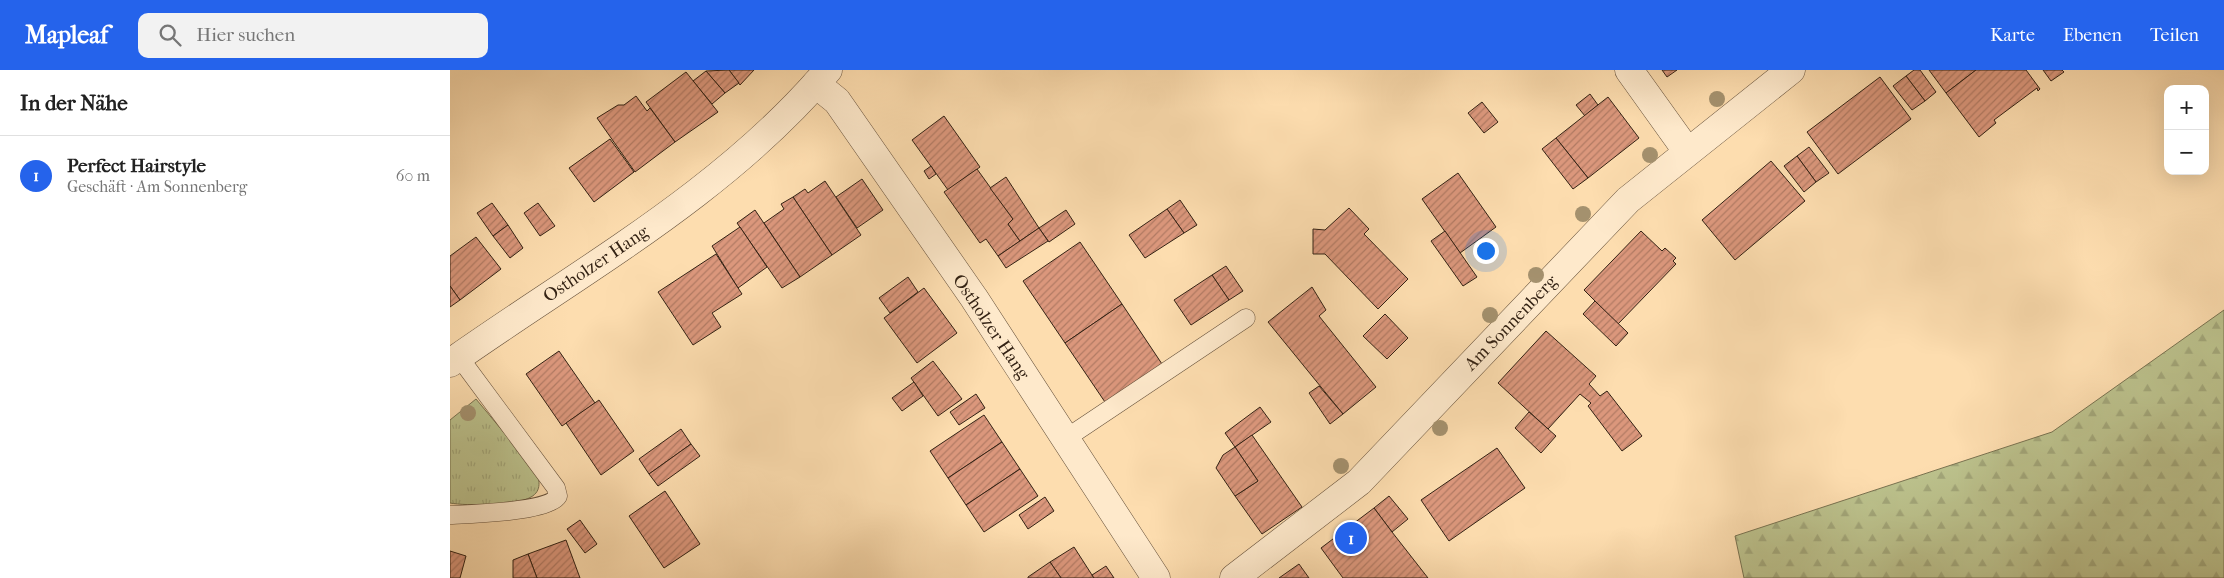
<!DOCTYPE html>
<html lang="de">
<meta charset="utf-8">
<style>
body{margin:0;font-family:"IM FELL French Canon",serif;background:#f2f2f2;color:#222}
.controls{position:absolute;right:15px;top:15px;display:grid;overflow:hidden;border-radius:10px;box-shadow:0 5px 20px #0002}
.controls button{width:45px;height:45px;display:grid;place-items:center;padding:0;border:0;border-bottom:1px solid #e0e0e0;background:#fff;color:#222;font:25px sans-serif}
.you{position:absolute;left:1035px;top:180px;width:18px;height:18px;margin:-12px;border:4px solid #fff;border-radius:50%;background:#1a73e8;box-shadow:0 0 0 8px #1a73e833}
.badge{display:grid;place-items:center;width:32px;height:32px;border-radius:50%;background:#2563eb;color:#fff;font-size:16px;font-weight:700}
.pin{position:absolute;translate:-50% -50%;border:2px solid #fff;box-shadow:0 1px 5px #0006}
.list{margin:0;padding:0;list-style:none}
h2{display:flex;justify-content:space-between;align-items:center;height:65px;margin:0;padding:0 20px;font-size:21px}
h2 small{font-size:16px;font-weight:400;color:#767676}
.list li{display:grid;grid-template-columns:32px 1fr auto;gap:15px;align-items:center;box-sizing:border-box;height:80px;padding:0 20px;border-top:1px solid #e0e0e0}
.list b{display:block;font-size:19px;white-space:nowrap}
.list p{margin:0;font-size:16px;white-space:nowrap;color:#767676}
.list em{font-size:16px;font-style:normal;color:#767676}
.icon{flex:none;width:28px;height:28px;fill:none;stroke:currentColor;stroke-width:2;stroke-linecap:round;stroke-linejoin:round}
.map{position:relative;flex:none;width:1774px;height:508px;overflow:hidden}
header{display:flex;align-items:center;gap:30px;box-sizing:border-box;height:70px;padding:0 25px;background:#2563eb;color:#fff}
header strong{font-size:24px}
nav{display:flex;gap:28px;margin-inline-start:auto;font-size:18px}
.search{width:350px;height:45px;background:#f2f2f2;display:flex;align-items:center;gap:12px;box-sizing:border-box;padding:0 18px;border-radius:10px;color:#767676;font-size:19px}
main{display:flex}
aside{flex:1;background:#fff}
.map>svg:first-child{display:block}
.grass{fill:url(#grass-tufts);stroke:#787250}
.forest{fill:url(#forest-firs);stroke:#787250}
.building{fill:url(#building-hatch);stroke:#332214}
.lines{fill:none;stroke-linecap:round;stroke-linejoin:round}
.service-casing{stroke:#66513b;stroke-width:19}
.minor-casing{stroke:#66513b;stroke-width:29}
.service{stroke:#fee9cb;stroke-width:18}
.minor{stroke:#fee9cb;stroke-width:28}
.tree{fill:#a4916e}
.labels{text-anchor:middle;dominant-baseline:central;stroke-width:4;stroke-linejoin:round;paint-order:stroke}
.street-label{font-size:18px;fill:#332214;stroke:#fee9cb}
</style>
<header>
<strong>Mapleaf</strong>
<div class="search"><svg class="icon" aria-label="search" viewBox="0 0 24 24"><circle cx="10" cy="10" r="6"/><path d="M15 15l6 6"/></svg>Hier suchen</div>
<nav><a>Karte</a><a>Ebenen</a><a>Teilen</a></nav>
</header>
<main>
<aside>
<h2>In der Nähe<small></small></h2>
<ul class="list">
<li><span class="badge">1</span><div><b>Perfect Hairstyle</b><p>Geschäft · Am Sonnenberg</p></div><em>60 m</em></li>
</ul>
</aside>
<div class="map">
<svg width="1774" height="508" viewBox="0 0 1774 508">
<defs>
<pattern id="grass-tufts" width="24" height="20" patternUnits="userSpaceOnUse" patternTransform="scale(1.25)"><rect width="24" height="20" fill="#bcc28d"/><path d="M3 7l-1-3M5 7V3M7 7l1-3M15 17l-1-3M17 17v-4M19 17l1-3" fill="none" stroke="#a2a679"/></pattern>
<pattern id="forest-firs" width="22" height="20" patternUnits="userSpaceOnUse" patternTransform="scale(1.25)"><rect width="22" height="20" fill="#bcc28d"/><path d="M5 1l3.5 6h-7zM16 11l3.5 6h-7z" fill="#a2a679"/></pattern>
<pattern id="building-hatch" width="6" height="6" patternUnits="userSpaceOnUse" patternTransform="scale(1.25)"><rect width="6" height="6" fill="#db977c"/><path d="M-1 1l2-2M0 6l6-6M5 7l2-2" fill="none" stroke="#b27b64"/></pattern>
</defs>
<rect width="100%" height="100%" fill="#fdddaf"/>
<filter id="stains"><feTurbulence type="fractalNoise" baseFrequency=".004" numOctaves="4"/><feColorMatrix values="0 0 0 0 .2 0 0 0 0 .09 0 0 0 0 .02 0 0 0 .5 -.17"/></filter>
<radialGradient id="worn" r=".72"><stop offset=".6" stop-color="#630" stop-opacity="0"/><stop offset="1" stop-color="#630" stop-opacity=".3"/></radialGradient>
<!-- grass -->
<path class="grass" d="M26 329 85 400C90 409 92 421 81 427 67 436 16 436 0 433V350Z"/>
<!-- forest -->
<path class="forest" d="M1774 240V508H1294L1285 466 1602 362Z"/>
<!-- building -->
<g class="building">
<path d="M279 0H304L290 15Z"/>
<path d="M279 0 289 13 275 23 256 1Z"/>
<path d="M1212 0H1227L1217 7Z"/>
<path d="M1464 0H1470L1486 22 1475 31 1456 6Z"/>
<path d="M1479 0H1526L1496 23Z"/>
<path d="M1526 0H1576L1590 19 1588 21 1587 18 1544 50 1546 53 1529 67 1496 23Z"/>
<path d="M1593 0H1612L1614 2 1601 11Z"/>
<path d="M256 1 275 23 262 34 243 11Z"/>
<path d="M236 2 268 42 225 72 196 32Z"/>
<path d="M1456 6 1475 31 1462 40 1443 16Z"/>
<path d="M1430 7 1461 49 1388 104 1357 62Z"/>
<path d="M1140 24 1148 35 1135 46 1126 35Z"/>
<path d="M186 26 197 41 200 38 225 72 185 102 147 48 168 35H174Z"/>
<path d="M1158 27 1189 68 1138 108 1106 68Z"/>
<path d="M1032 32 1048 52 1034 63 1018 43Z"/>
<path d="M494 46 530 97 498 120 462 70Z"/>
<path d="M1106 68 1138 108 1123 119 1092 79Z"/>
<path d="M160 69 184 102 144 132 119 98Z"/>
<path d="M1359 77 1379 103 1366 112 1347 86Z"/>
<path d="M1347 86 1366 112 1354 122 1334 96Z"/>
<path d="M1321 91 1355 131 1285 190 1252 150Z"/>
<path d="M481 96 486 104 479 109 474 101Z"/>
<path d="M527 99 563 149 558 154 570 171 548 186 536 169 530 173 494 122Z"/>
<path d="M1008 103 1046 157 1010 183 972 129Z"/>
<path d="M556 107 589 158 570 171 558 154 563 149 540 118Z"/>
<path d="M412 109 433 140 407 158 386 127Z"/>
<path d="M375 111 411 165 382 185 343 127 355 119 358 123Z"/>
<path d="M343 127 382 185 350 207 314 153 334 139 331 134Z"/>
<path d="M730 130 747 155 734 163 717 139Z"/>
<path d="M42 133 58 155 43 166 27 143Z"/>
<path d="M88 133 105 156 90 166 74 143Z"/>
<path d="M899 138 919 159 914 164 958 209 928 239 875 184H863V159L875 160Z"/>
<path d="M717 139 734 163 695 188 679 165Z"/>
<path d="M305 140 350 207 332 218 287 153Z"/>
<path d="M616 140 625 154 599 172 589 158Z"/>
<path d="M58 155 73 178 60 188 43 166Z"/>
<path d="M290 157 317 197 288 218 262 176Z"/>
<path d="M589 158 598 171 556 198 548 186Z"/>
<path d="M995 161 1027 207 1013 216 981 171Z"/>
<path d="M1191 161 1212 181 1215 178 1226 188 1223 191 1226 194 1168 254 1134 220Z"/>
<path d="M26 167 51 199 10 230 0 216V186Z"/>
<path d="M630 172 672 234 615 273 573 211Z"/>
<path d="M266 184 292 224 262 243 271 257 243 275 208 222Z"/>
<path d="M776 196 793 221 779 230 762 205Z"/>
<path d="M762 205 779 230 741 255 724 230Z"/>
<path d="M458 207 468 222 440 243 429 228Z"/>
<path d="M0 216 10 230 0 237Z"/>
<path d="M862 217 876 240 869 246 926 317 893 344 818 252Z"/>
<path d="M474 218 507 263 467 293 434 248Z"/>
<path d="M1145 231 1178 263 1166 276 1133 244Z"/>
<path d="M672 234 714 297 657 335 615 273Z"/>
<path d="M935 244 958 268 937 289 913 266Z"/>
<path d="M1096 261 1146 306 1139 314 1150 326 1157 321 1192 366 1172 381 1138 336 1141 333 1130 324 1098 359 1048 313Z"/>
<path d="M109 281 145 333 112 356 76 304Z"/>
<path d="M483 291 512 329 488 346 461 308Z"/>
<path d="M464 312 473 326 452 341 442 328Z"/>
<path d="M869 316 893 344 880 354 859 323Z"/>
<path d="M526 324 535 338 509 355 500 342Z"/>
<path d="M149 330 184 381 151 405 116 353Z"/>
<path d="M810 337 821 352 785 377 775 363Z"/>
<path d="M1079 342 1106 366 1091 383 1065 358Z"/>
<path d="M534 345 552 372 498 408 480 381Z"/>
<path d="M231 359 241 374 199 404 189 389Z"/>
<path d="M802 365 852 437 812 464 785 426 808 411 785 377Z"/>
<path d="M552 372 570 399 516 435 498 408Z"/>
<path d="M241 374 250 386 208 416 199 404Z"/>
<path d="M785 377 808 411 785 426 766 398 773 385Z"/>
<path d="M1047 378 1075 418 999 471 971 430Z"/>
<path d="M570 399 588 426 534 462 516 435Z"/>
<path d="M215 421 250 474 214 498 179 446Z"/>
<path d="M939 426 958 449 942 462 924 438Z"/>
<path d="M595 427 604 441 578 459 569 445Z"/>
<path d="M924 438 942 462 978 508H893L871 478Z"/>
<path d="M130 450 147 474 135 483 117 459Z"/>
<path d="M116 470 130 508H87L78 484Z"/>
<path d="M624 477 642 505 644 508H611L600 492Z"/>
<path d="M0 481 16 486 10 508H0Z"/>
<path d="M78 484 87 508H63V490Z"/>
<path d="M600 492 611 508H578V507Z"/>
<path d="M849 494 859 508H829Z"/>
<path d="M656 496 664 508H644L642 505Z"/>
</g>
<g class="lines">
<defs>
<g id="service">
<path d="M615 369 796 248"/>
<path d="M0 445C20 444 99 442 108 426L106 418 9 287"/>
</g>
<g id="minor">
<path d="M1179 0 1237 81"/>
<path d="M366 14 387 31 524 228 706 508"/>
<path d="M0 293C130 201 274 123 378 0"/>
<path d="M784 508 909 412 1178 130 1341 0"/>
</g>
</defs>
<!-- service casing -->
<use href="#service" class="service-casing"/>
<!-- minor casing -->
<use href="#minor" class="minor-casing"/>
<!-- service -->
<use href="#service" class="service"/>
<!-- minor -->
<use href="#minor" class="minor"/>
</g>
<!-- trees -->
<g class="tree">
<circle cx="1267" cy="29" r="8"/>
<circle cx="1200" cy="85" r="8"/>
<circle cx="1133" cy="144" r="8"/>
<circle cx="1086" cy="205" r="8"/>
<circle cx="1040" cy="245" r="8"/>
<circle cx="18" cy="343" r="8"/>
<circle cx="990" cy="358" r="8"/>
<circle cx="891" cy="396" r="8"/>
</g>
<g class="labels">
<!-- street labels -->
<g class="street-label">
<text transform="translate(146 194) rotate(-34)">Ostholzer Hang</text>
<text transform="translate(1061 253) rotate(-46)">Am Sonnenberg</text>
<text transform="translate(541 257) rotate(56)">Ostholzer Hang</text>
</g>
</g>
<rect width="100%" height="100%" filter="url(#stains)"/>
<rect width="100%" height="100%" fill="url(#worn)"/>
</svg>
<div class="controls">
<button>+</button>
<button>−</button>
</div>
<div class="you"></div>
<div class="pin badge" style="left:901px;top:468px">1</div>
</div>
</main>
